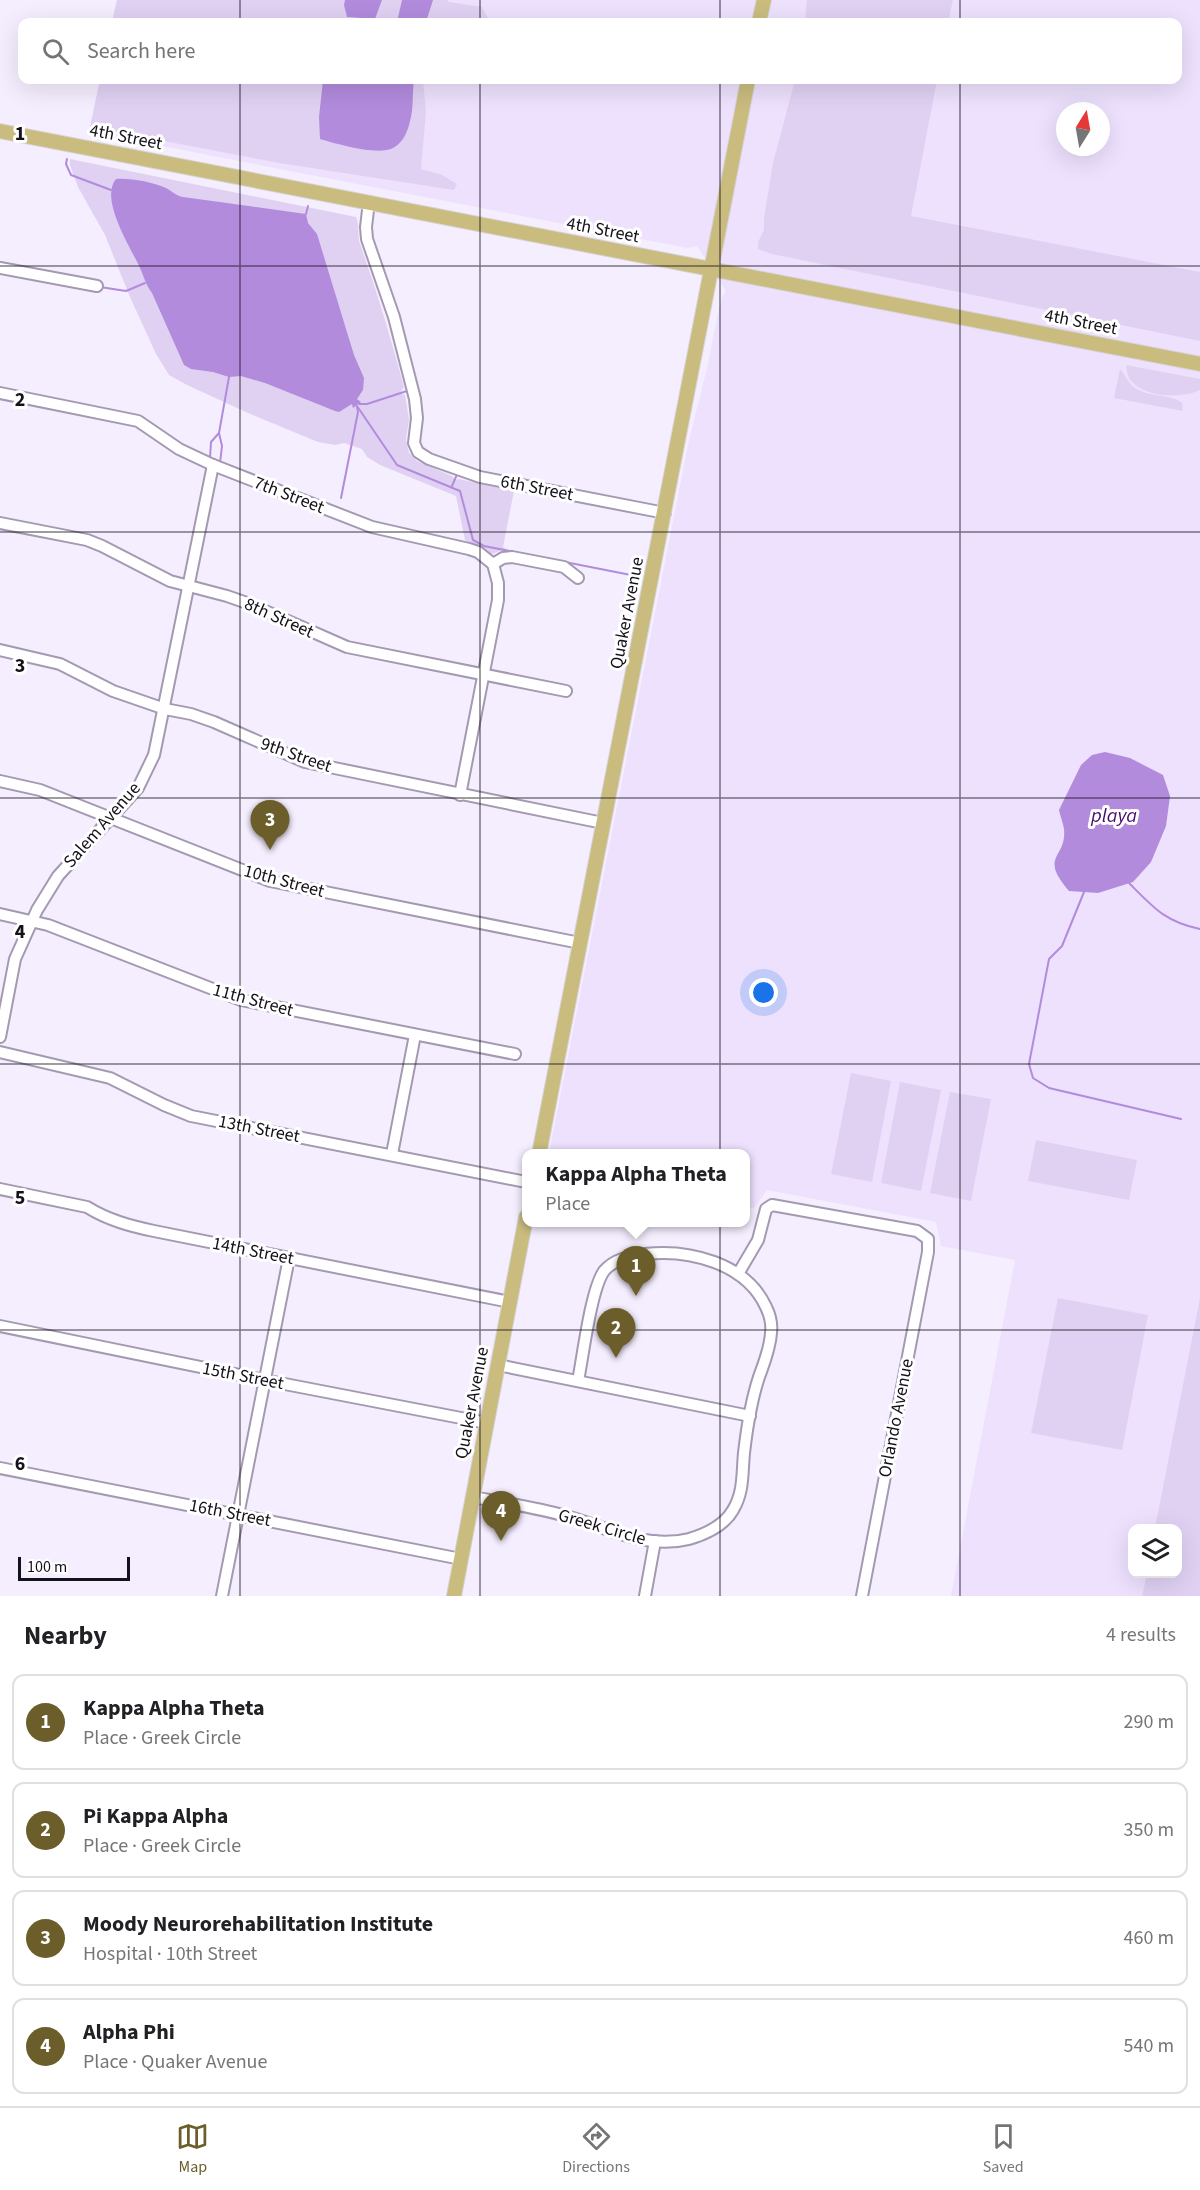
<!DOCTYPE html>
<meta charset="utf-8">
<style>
body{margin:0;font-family:"Source Sans 3",sans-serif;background:#f6f6f6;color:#202124}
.controls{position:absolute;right:18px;bottom:18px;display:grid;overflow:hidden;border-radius:12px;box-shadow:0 6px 24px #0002}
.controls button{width:54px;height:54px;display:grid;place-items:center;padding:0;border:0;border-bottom:2px solid #e0e0e0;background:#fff;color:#202124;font:30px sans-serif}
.compass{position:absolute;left:1056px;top:102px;width:54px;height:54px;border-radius:50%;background:#fff;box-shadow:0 6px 24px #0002;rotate:11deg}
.scale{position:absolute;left:18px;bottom:15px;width:112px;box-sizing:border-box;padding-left:6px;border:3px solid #15111a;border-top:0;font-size:16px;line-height:21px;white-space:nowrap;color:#15111a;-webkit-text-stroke:4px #fff;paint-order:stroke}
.you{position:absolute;left:764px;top:993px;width:21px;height:21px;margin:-15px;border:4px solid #fff;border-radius:50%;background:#1a73e8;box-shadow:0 0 0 9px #1a73e833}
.badge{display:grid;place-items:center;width:39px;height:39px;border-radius:50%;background:#6b5e2b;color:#fff;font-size:20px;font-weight:700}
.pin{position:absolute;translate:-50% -50px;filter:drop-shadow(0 2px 3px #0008)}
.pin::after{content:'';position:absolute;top:32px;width:21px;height:18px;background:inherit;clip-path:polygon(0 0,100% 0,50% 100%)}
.popup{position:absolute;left:522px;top:1149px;width:228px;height:78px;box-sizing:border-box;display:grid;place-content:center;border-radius:12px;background:#fff;filter:drop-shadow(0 2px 4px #0005);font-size:20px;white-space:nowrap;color:#757577}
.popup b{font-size:22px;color:#202124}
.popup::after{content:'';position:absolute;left:50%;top:100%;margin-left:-12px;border:12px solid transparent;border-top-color:#fff}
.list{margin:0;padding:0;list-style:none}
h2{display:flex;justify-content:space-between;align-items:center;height:78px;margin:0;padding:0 24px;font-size:26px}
h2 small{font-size:20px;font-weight:400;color:#757577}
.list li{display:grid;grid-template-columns:39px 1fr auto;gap:18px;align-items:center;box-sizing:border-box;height:96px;margin:0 12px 12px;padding:0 12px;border:2px solid #e0e0e0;border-radius:12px}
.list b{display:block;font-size:22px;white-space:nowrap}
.list p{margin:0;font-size:20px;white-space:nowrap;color:#757577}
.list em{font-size:20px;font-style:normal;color:#757577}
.icon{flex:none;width:33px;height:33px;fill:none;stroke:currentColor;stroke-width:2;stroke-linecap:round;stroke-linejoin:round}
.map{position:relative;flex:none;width:1200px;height:1596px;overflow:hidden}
.search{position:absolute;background:#fff;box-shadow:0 6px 24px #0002;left:18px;right:18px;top:18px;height:66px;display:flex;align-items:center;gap:15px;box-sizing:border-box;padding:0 21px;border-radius:12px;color:#757577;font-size:22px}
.sheet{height:510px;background:#fff}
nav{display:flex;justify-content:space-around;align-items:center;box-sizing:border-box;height:84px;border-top:2px solid #e0e0e0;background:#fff;font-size:16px;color:#757577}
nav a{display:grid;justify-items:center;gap:3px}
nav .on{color:#6b5e2b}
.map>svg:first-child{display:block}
.built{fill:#ede1fd;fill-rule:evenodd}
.green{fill:#e0d1f3}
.water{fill:#b28bdd}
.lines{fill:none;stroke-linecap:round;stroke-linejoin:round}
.stream{stroke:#b28bdd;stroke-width:2}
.minor-casing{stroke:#a499b2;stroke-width:14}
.major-casing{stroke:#d5d4d6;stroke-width:16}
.minor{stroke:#fff;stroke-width:10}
.major{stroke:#cabc7f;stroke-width:14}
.grid{fill:none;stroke:#15111a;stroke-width:1.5;stroke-opacity:0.55}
.labels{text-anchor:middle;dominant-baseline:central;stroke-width:6;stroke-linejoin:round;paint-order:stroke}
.street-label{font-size:18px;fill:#15111a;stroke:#fff}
.water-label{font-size:20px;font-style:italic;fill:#470b70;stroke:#fff}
.grid-label{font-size:20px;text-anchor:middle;font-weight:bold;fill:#15111a;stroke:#fff;stroke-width:6;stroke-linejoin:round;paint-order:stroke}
</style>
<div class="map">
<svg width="1200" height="1596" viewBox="0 0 1200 1596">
<rect width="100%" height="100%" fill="#f5eeff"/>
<!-- built -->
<path class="built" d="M117 0H1200V1596H951L1015 1260 941 1246 936 1222 767 1190 754 1208 746 1207V1154L549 1153 689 440 707 368 719 309 722 298 726 291 697 246 688 248 89 132 100 80H1178V22H112ZM1065 111H1101V147H1065ZM1132 1528H1178V1574H1132Z"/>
<!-- green -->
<g class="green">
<path d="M117 0H447L449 2 482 7 488 18 487 22H112Z"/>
<path d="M807 0H953L948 22H805Z"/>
<path d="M100 80H423L426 112 421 169 442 175 457 184 454 190 279 163 90 127Z"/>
<path d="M795 80H937L911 216 1200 272V341L830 266 772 254 758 249V242L764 230V218L773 163Z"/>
<path d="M70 159 356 217C360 225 357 235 360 244 377 291 391 339 404 387L400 393 405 395 409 419 406 440 409 453 417 461 452 476 455 480 459 479 514 491 503 547 506 548 492 554 465 540 456 496 380 465 367 457 362 449 344 443 335 445 318 442 248 413 187 385 169 375 156 354 130 297 105 235 78 187 70 165Z"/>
<path d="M1126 365 1200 379V390C1181 399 1142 398 1129 378 1127 374 1127 370 1126 365Z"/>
<path d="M1120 369C1125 375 1128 383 1135 388 1148 397 1172 394 1182 403L1183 411 1114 398Z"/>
<path d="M851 1073 891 1081 872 1182 831 1174Z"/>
<path d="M900 1082 941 1090 921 1191 881 1183Z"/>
<path d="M950 1092 991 1099 971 1201 930 1193Z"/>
<path d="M1036 1140 1137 1160 1129 1200 1028 1181Z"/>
<path d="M1058 1298 1148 1315 1122 1450 1031 1433Z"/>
<path d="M1200 1298V1596H1142L1147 1574H1178V1528H1155Z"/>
</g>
<!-- water -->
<g class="water">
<path d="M345 0H382L375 19 347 17 344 5Z"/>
<path d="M402 0H433L426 22H397Z"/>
<path d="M323 80H414C412 93 414 108 410 121 408 131 403 143 393 148 378 156 337 144 320 139L319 117Z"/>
<path d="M116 179C131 178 152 182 166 188 172 191 176 196 183 197L306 214 308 223 317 234 354 355 364 378 363 390 357 399 361 402 353 408 352 404 339 412 335 411 265 383 241 376 229 377 213 372 191 369 184 365 152 293C146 285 144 277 140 268 131 248 99 199 116 179Z"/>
<path d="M1105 752 1130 758 1163 775 1170 796 1166 826 1151 862 1133 882 1098 893 1069 891C1038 855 1067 859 1064 829 1063 822 1060 816 1059 810L1081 765 1092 755Z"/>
</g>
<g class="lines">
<!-- stream -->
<g class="stream">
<path d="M67 159 66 164 71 175 111 190"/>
<path d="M306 214 308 206"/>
<path d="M100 287 126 291 145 283"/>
<path d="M359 404H367L410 390"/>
<path d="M357 406 397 465 460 491 473 540 484 546 641 577"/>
<path d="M219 433 222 446 220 463"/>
<path d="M210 458 211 442 219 433 229 377"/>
<path d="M452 486 458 472"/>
<path d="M341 498 358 412 357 407"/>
<path d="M1129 883C1153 907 1165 922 1200 929"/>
<path d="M1084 892 1062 946 1049 959 1029 1064 1033 1078 1049 1088 1181 1119"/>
</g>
<defs>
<g id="minor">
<path d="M369 202 366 227 367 239 394 317 415 399 417 418 414 443 418 452 429 459 480 477 665 513"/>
<path d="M0 268 97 286"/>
<path d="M0 393 138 421 179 449 213 465 372 527 469 549 478 552 493 564 503 558 512 557 564 567 578 578"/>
<path d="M0 523 87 540 102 546 170 581 227 596 247 603 347 647 566 691"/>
<path d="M0 650 60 664 113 691 165 709 191 714 214 722 305 762 603 823"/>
<path d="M0 781 40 790 270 881 580 943"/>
<path d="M460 795 498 600V583L493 564"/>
<path d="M0 914 48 925 241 1000 515 1054"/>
<path d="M0 1037 15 959 37 910 58 876 138 788 154 755 213 465"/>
<path d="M0 1052 110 1078 164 1105 191 1116 526 1182"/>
<path d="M392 1154 415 1035"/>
<path d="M0 1189 87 1207C108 1220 130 1226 154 1231L510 1302"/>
<path d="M738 1274 758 1240 766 1209 772 1205 917 1231 928 1239V1252L862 1596"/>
<path d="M0 1326 264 1380 487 1423"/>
<path d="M498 1365 750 1416"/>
<path d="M0 1468 461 1559"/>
<path d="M473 1497C504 1503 536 1507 566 1516 607 1527 645 1550 689 1539 706 1534 724 1526 733 1510 744 1492 742 1473 744 1453 747 1427 751 1401 759 1377 764 1363 770 1349 771 1333 772 1325 770 1315 766 1307 746 1263 689 1249 645 1254 630 1256 614 1259 604 1271 591 1289 583 1356 578 1381"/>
<path d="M222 1596 289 1258"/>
<path d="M645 1596 655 1541"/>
</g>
<g id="major">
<path d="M759 22 764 0"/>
<path d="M0 131 1200 364"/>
<path d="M539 1154 748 80"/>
<path d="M454 1596 526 1217"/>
</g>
</defs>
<!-- minor casing -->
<use href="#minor" class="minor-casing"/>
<!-- major casing -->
<use href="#major" class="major-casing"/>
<!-- minor -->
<use href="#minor" class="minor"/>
<!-- major -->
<use href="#major" class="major"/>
</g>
<!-- grid -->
<path class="grid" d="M240 0V22M480 0V22M720 0V22M960 0V22M240 80V1596M480 80V1596M720 80V1596M960 80V1596M0 266H1200M0 532H1200M0 798H1200M0 1064H1200M0 1330H1200"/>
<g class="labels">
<!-- street labels -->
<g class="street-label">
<text transform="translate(126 137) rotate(11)">4th Street</text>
<text transform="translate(603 230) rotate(11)">4th Street</text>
<text transform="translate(1081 322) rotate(11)">4th Street</text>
<text transform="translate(537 488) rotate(11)">6th Street</text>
<text transform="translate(289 495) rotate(21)">7th Street</text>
<text transform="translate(627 613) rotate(-79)">Quaker Avenue</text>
<text transform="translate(279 618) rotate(24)">8th Street</text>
<text transform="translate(296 755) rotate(19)">9th Street</text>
<text transform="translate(102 825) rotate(-49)">Salem Avenue</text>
<text transform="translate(284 881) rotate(15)">10th Street</text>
<text transform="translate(253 1000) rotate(15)">11th Street</text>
<text transform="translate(259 1129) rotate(11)">13th Street</text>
<text transform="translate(253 1251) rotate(11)">14th Street</text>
<text transform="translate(243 1376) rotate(11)">15th Street</text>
<text transform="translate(472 1403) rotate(-79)">Quaker Avenue</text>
<text transform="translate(896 1418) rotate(-79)">Orlando Avenue</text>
<text transform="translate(230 1513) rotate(11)">16th Street</text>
<text transform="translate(602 1527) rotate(16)">Greek Circle</text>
</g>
<!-- water labels -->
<g class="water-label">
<text x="1114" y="816">playa</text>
</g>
</g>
<g class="grid-label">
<text x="20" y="140">1</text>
<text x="20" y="406">2</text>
<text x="20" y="672">3</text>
<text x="20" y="938">4</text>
<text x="20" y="1204">5</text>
<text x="20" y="1470">6</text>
</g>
</svg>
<div class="controls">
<button><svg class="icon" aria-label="layers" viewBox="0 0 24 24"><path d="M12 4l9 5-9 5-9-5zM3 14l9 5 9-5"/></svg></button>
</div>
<svg class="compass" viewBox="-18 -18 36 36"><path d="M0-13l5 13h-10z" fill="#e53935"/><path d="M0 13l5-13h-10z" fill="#757577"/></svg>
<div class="scale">100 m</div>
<div class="you"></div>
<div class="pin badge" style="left:636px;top:1296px">1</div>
<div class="popup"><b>Kappa Alpha Theta</b>Place</div>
<div class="pin badge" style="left:616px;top:1358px">2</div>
<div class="pin badge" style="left:270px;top:850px">3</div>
<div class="pin badge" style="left:501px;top:1541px">4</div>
<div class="search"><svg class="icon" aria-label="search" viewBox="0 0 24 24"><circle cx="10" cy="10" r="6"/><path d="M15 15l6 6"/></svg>Search here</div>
</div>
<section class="sheet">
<h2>Nearby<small>4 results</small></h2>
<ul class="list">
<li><span class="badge">1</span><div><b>Kappa Alpha Theta</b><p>Place · Greek Circle</p></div><em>290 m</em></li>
<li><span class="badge">2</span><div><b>Pi Kappa Alpha</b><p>Place · Greek Circle</p></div><em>350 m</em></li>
<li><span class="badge">3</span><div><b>Moody Neurorehabilitation Institute</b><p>Hospital · 10th Street</p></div><em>460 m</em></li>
<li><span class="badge">4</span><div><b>Alpha Phi</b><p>Place · Quaker Avenue</p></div><em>540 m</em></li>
</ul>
</section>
<nav>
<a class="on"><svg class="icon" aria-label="map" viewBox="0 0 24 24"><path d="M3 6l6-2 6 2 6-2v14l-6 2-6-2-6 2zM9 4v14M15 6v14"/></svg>Map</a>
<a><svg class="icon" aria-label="directions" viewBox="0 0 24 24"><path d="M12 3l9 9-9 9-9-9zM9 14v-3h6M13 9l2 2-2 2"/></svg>Directions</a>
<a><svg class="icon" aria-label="saved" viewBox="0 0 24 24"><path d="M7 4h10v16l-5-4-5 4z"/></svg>Saved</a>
</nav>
